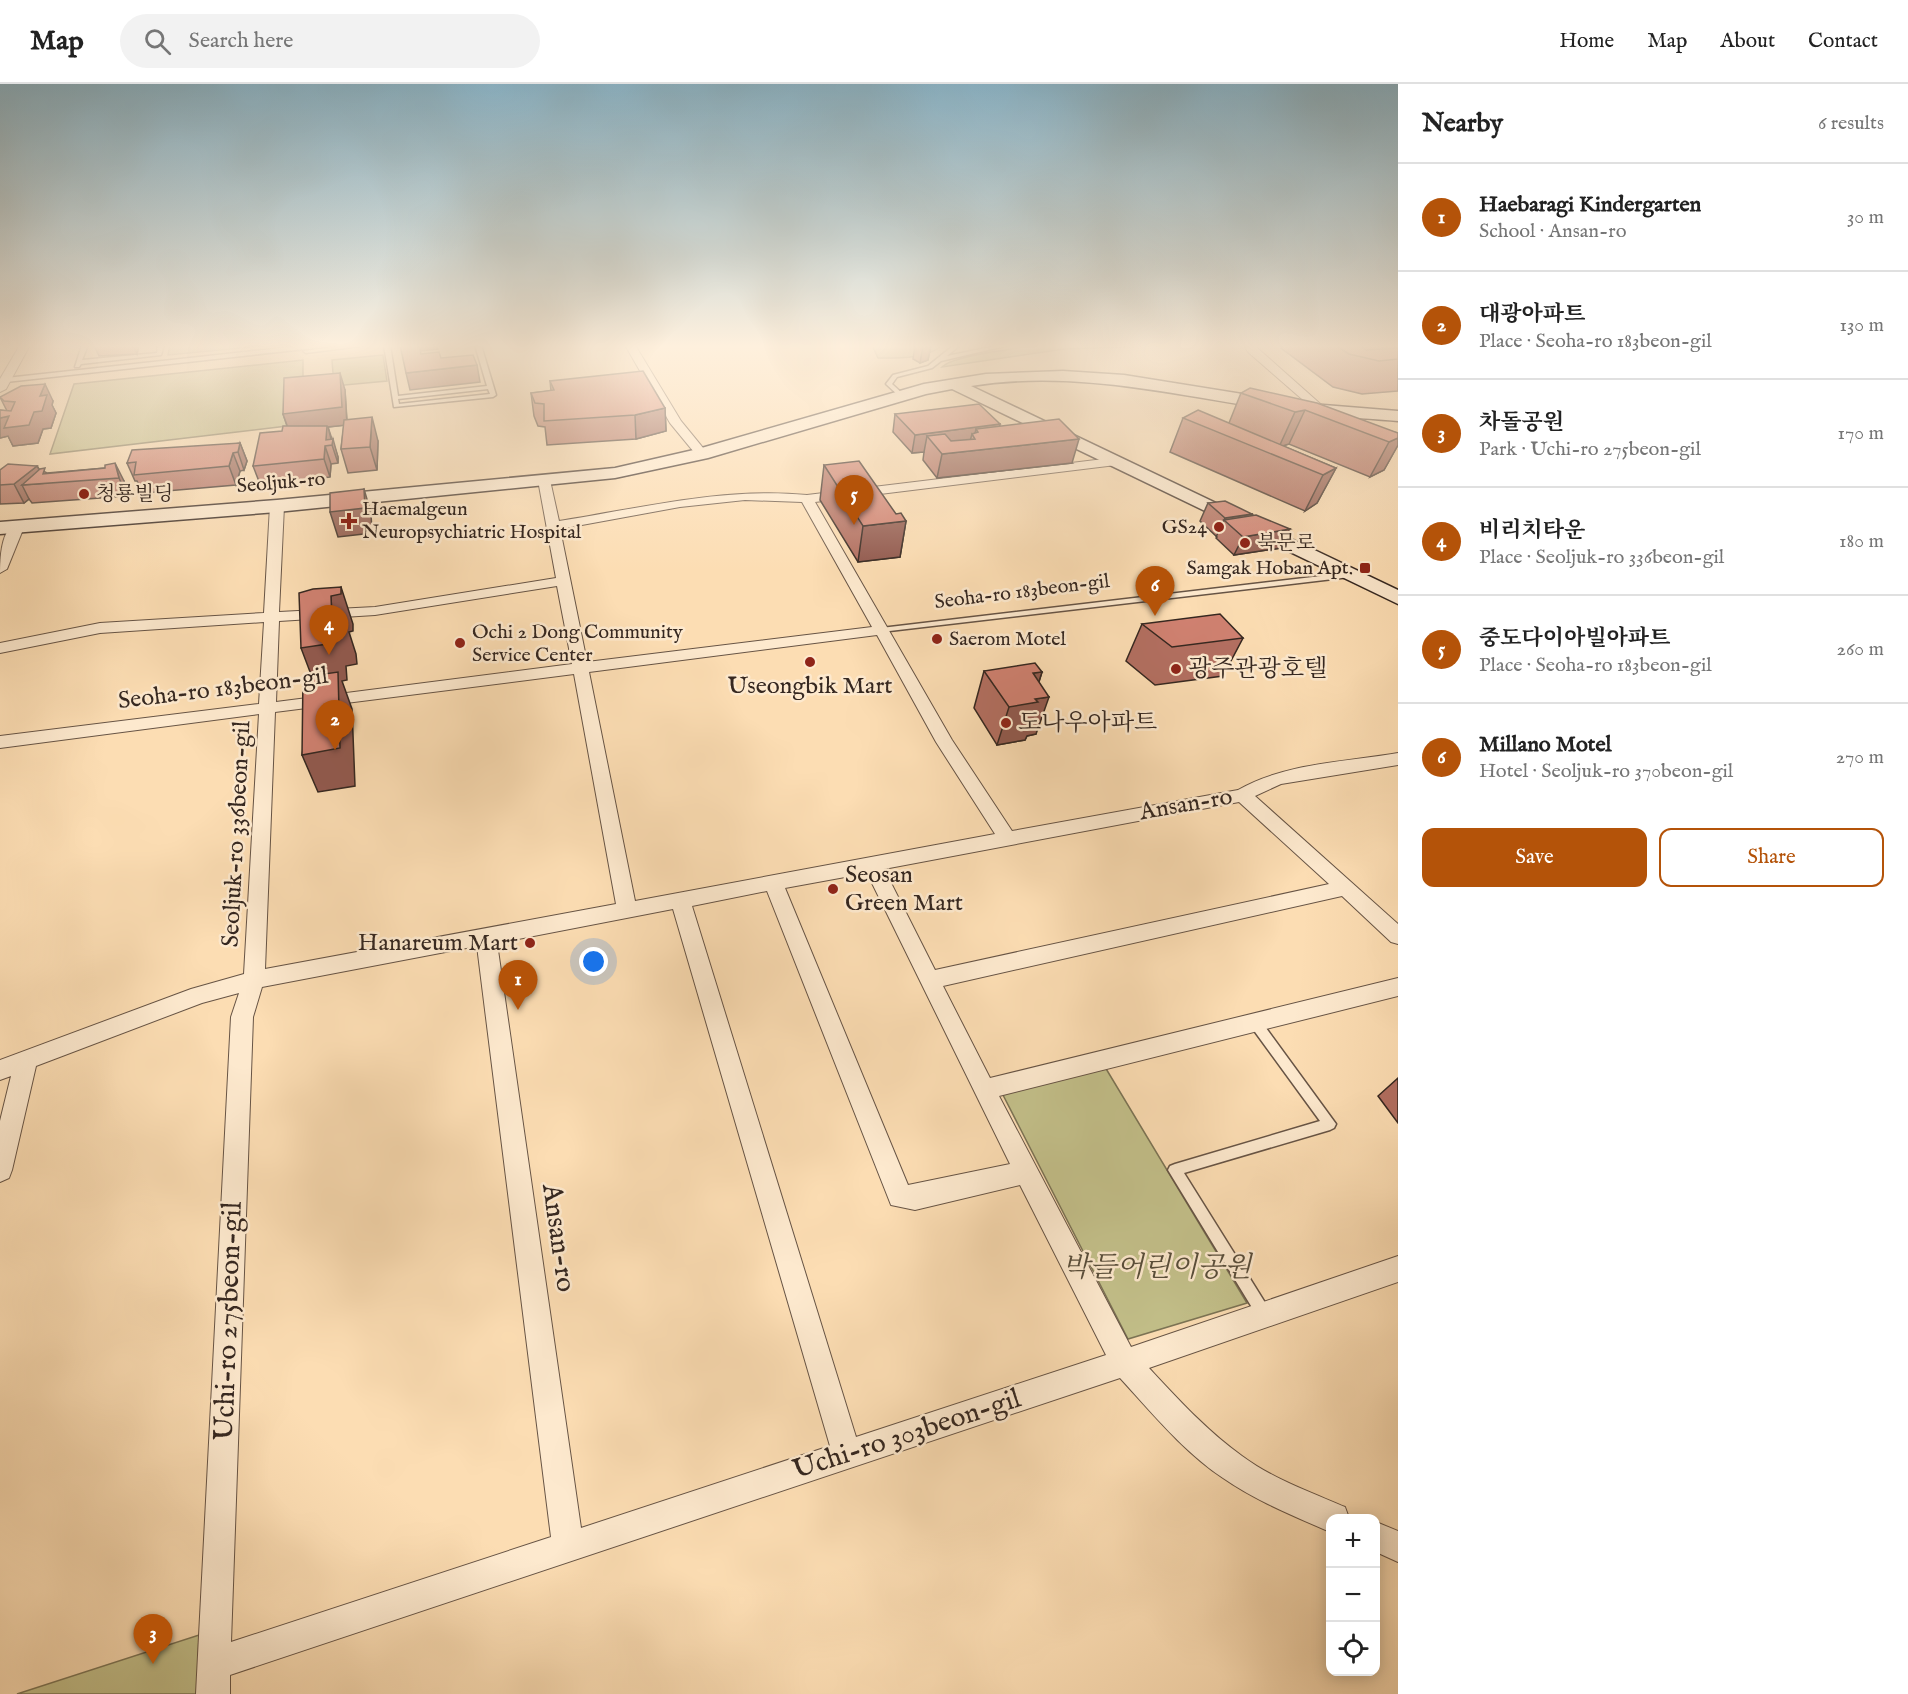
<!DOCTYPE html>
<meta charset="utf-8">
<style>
body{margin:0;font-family:"IM FELL English","Noto Serif KR",serif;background:#f2f2f2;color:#222}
.controls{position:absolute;right:18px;bottom:18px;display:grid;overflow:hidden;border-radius:12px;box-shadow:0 3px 15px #0003}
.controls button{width:54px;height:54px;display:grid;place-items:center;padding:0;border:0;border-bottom:2px solid #e0e0e0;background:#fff;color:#222;font:30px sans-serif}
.you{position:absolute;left:594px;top:878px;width:21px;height:21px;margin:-15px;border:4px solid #fff;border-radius:50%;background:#1a73e8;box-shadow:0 0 0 9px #1a73e833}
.badge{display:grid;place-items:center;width:39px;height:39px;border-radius:50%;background:#b45309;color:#fff;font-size:20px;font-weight:700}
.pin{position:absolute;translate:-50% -50px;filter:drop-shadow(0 2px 3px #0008)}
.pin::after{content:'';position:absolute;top:32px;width:21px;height:18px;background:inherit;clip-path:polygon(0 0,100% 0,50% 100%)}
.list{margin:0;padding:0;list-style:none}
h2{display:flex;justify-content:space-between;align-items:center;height:78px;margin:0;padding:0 24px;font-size:26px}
h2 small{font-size:20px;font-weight:400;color:#767676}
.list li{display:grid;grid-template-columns:39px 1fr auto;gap:18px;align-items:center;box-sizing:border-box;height:108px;padding:0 24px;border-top:2px solid #e0e0e0}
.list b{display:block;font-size:22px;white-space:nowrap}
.list p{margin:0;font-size:20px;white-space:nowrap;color:#767676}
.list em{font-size:20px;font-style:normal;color:#767676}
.actions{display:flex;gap:12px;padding:18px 24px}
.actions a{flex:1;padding:14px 0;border:2px solid #b45309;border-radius:12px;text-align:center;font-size:21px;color:#b45309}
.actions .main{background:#b45309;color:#fff}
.icon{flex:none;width:33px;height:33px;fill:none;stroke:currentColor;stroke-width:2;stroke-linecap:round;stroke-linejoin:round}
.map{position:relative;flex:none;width:1398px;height:1610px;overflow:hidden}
header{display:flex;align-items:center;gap:36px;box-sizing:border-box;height:84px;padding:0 30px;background:#fff;border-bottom:2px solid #e0e0e0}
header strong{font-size:28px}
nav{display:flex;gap:33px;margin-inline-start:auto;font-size:21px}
.search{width:420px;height:54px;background:#f2f2f2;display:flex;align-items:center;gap:15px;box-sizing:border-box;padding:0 21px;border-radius:33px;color:#767676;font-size:22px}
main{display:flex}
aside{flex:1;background:#fff}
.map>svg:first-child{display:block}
.green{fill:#c3c08a;stroke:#7c7455;stroke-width:1.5}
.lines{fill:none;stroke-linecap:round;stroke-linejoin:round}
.lane-casing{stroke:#675445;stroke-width:3}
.street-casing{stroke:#675445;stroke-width:2}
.secondary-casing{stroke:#352720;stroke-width:3}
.lane{fill:#fde9ce;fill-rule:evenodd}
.street{fill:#fde9ce;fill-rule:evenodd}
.secondary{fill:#fde9ce;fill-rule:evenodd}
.wall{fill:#b36f61;stroke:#352720;stroke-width:1.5}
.shaded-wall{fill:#925a4f;stroke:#352720;stroke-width:1.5}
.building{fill:#d08171;stroke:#352720;stroke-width:1.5}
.poi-dot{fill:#8f2418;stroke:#fde9ce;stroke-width:2}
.labels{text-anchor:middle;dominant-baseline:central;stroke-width:5;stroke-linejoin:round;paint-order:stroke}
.far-street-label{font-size:20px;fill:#352720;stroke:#fde9ce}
.far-poi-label{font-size:20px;fill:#352720;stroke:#fde9ce;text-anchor:start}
.poi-label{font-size:24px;fill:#352720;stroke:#fde9ce;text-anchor:start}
.street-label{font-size:24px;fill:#352720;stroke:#fde9ce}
.near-street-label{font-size:28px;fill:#352720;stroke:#fde9ce}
.near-park-label{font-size:28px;font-style:italic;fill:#584d3a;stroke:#fde9ce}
</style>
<header>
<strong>Map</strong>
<div class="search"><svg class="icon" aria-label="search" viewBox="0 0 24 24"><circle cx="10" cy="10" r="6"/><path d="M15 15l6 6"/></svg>Search here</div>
<nav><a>Home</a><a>Map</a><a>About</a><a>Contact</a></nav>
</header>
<main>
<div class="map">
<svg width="1398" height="1610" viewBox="0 0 1398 1610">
<rect width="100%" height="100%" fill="#fcddb3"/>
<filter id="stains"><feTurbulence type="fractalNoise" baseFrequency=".00333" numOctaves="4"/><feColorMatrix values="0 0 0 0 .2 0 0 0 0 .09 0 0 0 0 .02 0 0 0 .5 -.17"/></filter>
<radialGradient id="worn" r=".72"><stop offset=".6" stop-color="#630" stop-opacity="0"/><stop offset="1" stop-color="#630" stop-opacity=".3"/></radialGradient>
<!-- green -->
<g class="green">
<path d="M170 261H271L168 271Z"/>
<path d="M872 261H943C926 275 899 274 878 274Z"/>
<path d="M1041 261H1191L1064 265 942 283C953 271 1021 264 1041 261Z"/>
<path d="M383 271 387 297 334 302 332 276Z"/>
<path d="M303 276V305L287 307V342L50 370 74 300Z"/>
<path d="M1105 983 1247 1219 1128 1255 1002 1009Z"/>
<path d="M199 1551 197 1610H17Z"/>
</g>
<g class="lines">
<defs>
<g id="lane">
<path d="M82 261H88L82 276 157 269 158 261H164L161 271 81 280 79 283H75Z"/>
<path d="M310 261 317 262 314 264 6 298 3 296 6 294Z"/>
<path d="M350 261H368L306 269 303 267Z"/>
<path d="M384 261H390L398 312 487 302 475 261H481L496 311 493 313 394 323ZM488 305 490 310 399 320 398 315Z"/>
<path d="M954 261H960L947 272 1000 261H1010L941 277 932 284 897 293 892 300 903 310V312H899L886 300 893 291 928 282Z"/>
<path d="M1347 489H1350V493L881 548 877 546 881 544Z"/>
<path d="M1254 932 1258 933 1336 1040 1334 1044 1330 1046 1184 1089 1269 1225 1271 1230 1269 1235 1264 1237 1259 1235 1168 1086 1170 1082 1175 1080 1320 1037 1250 941 1248 937 1250 933Z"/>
</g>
<g id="street">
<path d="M20 261H30L6 305 0 308V295Z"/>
<path d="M625 261H635L681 337 708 370 706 373H698L670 339Z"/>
<path d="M1244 261H1254L1326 325V329H1318L1248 268Z"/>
<path d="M1112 374 1118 378 1116 381 815 418 952 656 1012 747 1238 706C1285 679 1345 678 1398 669V681L1281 700 1255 712 1398 840V860L1391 858 1342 812 943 902 990 994 1398 894V912L999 1012 1131 1263 1398 1172V1198L1149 1284C1178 1315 1208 1348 1242 1372 1273 1395 1310 1408 1345 1423L1349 1434H1330V1448C1294 1432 1256 1417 1223 1394 1184 1368 1152 1329 1120 1294L230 1591V1610H196L231 933 239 909 202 919 36 982 12 1086 9 1094 0 1098V1037L11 992 0 996V976L191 905 244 890 259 630 0 664V652L259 620 264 538 100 549 0 569V559L100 539 264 529 270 422 277 418 284 422 279 528 375 523 556 494 538 396 544 392 550 396 559 437C642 424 722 403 807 411ZM745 416 802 418 872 543 587 578 560 445 680 423ZM557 502 572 580 276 618 279 537 375 531ZM877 551 936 658 995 750 635 817 589 588ZM574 590 616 820 265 885 275 628ZM1239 718 1329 800 935 886 884 785ZM867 789 1010 1080 908 1101 785 804ZM767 807 891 1121 915 1126 1020 1101 1106 1271 856 1353 692 822ZM673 825 830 1362 581 1444 497 859ZM477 862 551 1453 231 1558 253 933 262 903Z"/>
<path d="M17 439 24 443 7 485 0 489C0 475 1 444 17 439Z"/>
<path d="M1376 1438 1398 1447V1478L1376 1468Z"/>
</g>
<path id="secondary" d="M1063 287 1124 291 1299 319 1398 327V337C1365 334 1331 333 1298 329 1189 315 1081 284 971 302L1398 506V520L952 305 926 310 708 374 615 394 277 428 0 450V438L277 416 615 384 698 365 924 300 986 290Z"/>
</defs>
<!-- lane casing -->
<use href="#lane" class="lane-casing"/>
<!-- street casing -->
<use href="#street" class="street-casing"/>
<!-- secondary casing -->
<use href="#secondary" class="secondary-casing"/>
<!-- lane -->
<use href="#lane" class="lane"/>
<!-- street -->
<use href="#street" class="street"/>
<!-- secondary -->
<use href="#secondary" class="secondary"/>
</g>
<!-- wall -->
<g class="wall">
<path d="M94 261H139L137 270 99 272Z"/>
<path d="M915 261H931L928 276 920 279 913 275Z"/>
<path d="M1283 261H1398V307L1362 310 1333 303 1281 264Z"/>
<path d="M550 297 665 324 666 347 636 355 547 361 545 343 538 342 534 332 531 309 551 307Z"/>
<path d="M345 306 347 336 378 357 377 386 348 389 341 365 344 341 328 343 338 373V379L331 380 330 393 260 400 253 382 287 342 283 330Z"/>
<path d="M1241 309 1398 349V361L1384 386 1370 393 1289 360 1283 362 1336 384 1317 419 1305 427 1170 368 1183 334 1229 339Z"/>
<path d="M0 313 53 317 52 321 56 329 51 344 43 345 38 359 13 362 8 352 0 354V326L7 327Z"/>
<path d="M895 330 1000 342 1072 379 937 394 923 376 924 368 912 369 893 348Z"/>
<path d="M240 359 247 377 244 386 240 387 236 401 143 409 137 397H135L127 379Z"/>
<path d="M824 381 906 437 900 473 858 478 820 416Z"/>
<path d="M37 382 39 385 47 389 105 384 124 397 127 412 32 419 29 415 24 419 0 420V386Z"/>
<path d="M1208 419 1252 430V432L1281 464 1234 471 1216 454 1217 453 1200 437Z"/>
<path d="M1142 540 1243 554 1223 592 1155 601 1126 577Z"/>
<path d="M984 587 1042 588 1039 598 1036 650 1027 652 1025 656 997 661 974 624Z"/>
<path d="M1398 994V1039L1378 1012Z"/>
</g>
<!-- shaded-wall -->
<g class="shaded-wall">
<path d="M133 261H139L137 270Z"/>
<path d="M419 261H437L438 265 420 267Z"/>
<path d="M926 261H931L928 276 920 279 923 262Z"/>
<path d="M477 281 480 298 410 306 406 289Z"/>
<path d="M340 289 345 306 347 341 328 343 332 359 333 355 338 373V379L332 361 289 347 283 330Z"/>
<path d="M45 300 53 317 52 321 56 329 51 344 43 345 38 359 13 362 8 352 0 354V334L9 332 40 312Z"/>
<path d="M665 324 666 347 636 355 635 331Z"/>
<path d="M1305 326 1289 360 1279 363 1295 328Z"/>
<path d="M372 333 378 357 377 386 370 363Z"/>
<path d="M1000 340 996 358 978 348 976 345 974 353 972 350 969 361 927 352 924 368 912 369 915 351Z"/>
<path d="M1398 354V361L1384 386 1370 393 1389 358Z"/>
<path d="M1079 355 1072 379 937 394 942 370Z"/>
<path d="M240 359 247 377 244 386 238 368Z"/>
<path d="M325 362 331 380 330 393 324 375Z"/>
<path d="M233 369 240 387 236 401 229 382Z"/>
<path d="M115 379 124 397 127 412 119 394Z"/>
<path d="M37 382 47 399 22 401 29 415 24 419 14 400Z"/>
<path d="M1336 384 1317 419 1305 427 1323 391Z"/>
<path d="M364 405 371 429 372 449 338 453 330 428Z"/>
<path d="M1252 430 1244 449 1224 436 1216 453 1225 434Z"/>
<path d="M906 437 900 473 858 478 863 442Z"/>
<path d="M1290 445 1281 464 1234 471 1243 453Z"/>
<path d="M341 503 353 540V547L349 548 356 570 357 580 346 582 347 596 342 597 352 625 355 702 318 708 302 671 315 601 301 564 332 534 331 512Z"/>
<path d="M1042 588 1032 619 1035 615 1049 613 1036 650 1027 652 1025 656 997 661 1009 623 1033 589Z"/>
</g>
<!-- building -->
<g class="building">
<path d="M400 261H419L421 270 439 268 441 274 473 271 477 281 406 289Z"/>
<path d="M1335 261H1358L1366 266 1398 264V275L1379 277 1349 270Z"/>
<path d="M643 287 665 324 635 331 544 337V320L535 319 531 309 554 306 550 297Z"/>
<path d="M340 289 342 323 283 330 284 294Z"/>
<path d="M45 300 40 312 47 311 42 327 34 328 29 341 4 344 9 332 0 334V326L11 327 15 318 4 317 0 313 21 302Z"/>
<path d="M1250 304 1317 319 1398 349V354L1389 358 1305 326 1295 328 1241 309Z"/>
<path d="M979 320 1000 340 915 351 895 330Z"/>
<path d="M1198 326 1336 384 1323 391 1183 334Z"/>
<path d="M372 333 370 363 341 365 344 336Z"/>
<path d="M1059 335 1079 355 942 370 927 352 945 350 951 357 975 355 972 350 978 348 976 345Z"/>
<path d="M283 342H327L326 356 333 355 332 361 325 362 324 375 253 382 260 349 282 347Z"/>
<path d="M240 359 238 368 233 369 229 382 134 391 136 378 127 379 132 366Z"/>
<path d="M859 377 896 430 901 429 906 437 863 442 824 381Z"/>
<path d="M115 379 119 394 22 401 40 385 45 384 43 390 105 384V381Z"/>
<path d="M8 380 37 382 14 400 0 401V386Z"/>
<path d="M364 405 365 424 330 428V409Z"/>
<path d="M1225 417 1252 430 1225 434 1208 419Z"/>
<path d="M1256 431 1290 445 1243 453 1224 436Z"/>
<path d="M341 503V510L331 512 332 534 344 533 345 542 333 544 334 559 301 564 299 509 313 505Z"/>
<path d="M1220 530 1243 554 1172 563 1142 540Z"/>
<path d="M1035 579 1042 588 1033 589 1049 613 1035 615 1038 618 1009 623 984 587Z"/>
<path d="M338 588 340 664 302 671 303 593Z"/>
</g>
<!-- sky -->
<linearGradient id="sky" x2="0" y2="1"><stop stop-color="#8bb8ce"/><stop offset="0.54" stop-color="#fef0dd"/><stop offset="1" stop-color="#fef0dd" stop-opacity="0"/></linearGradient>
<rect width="1398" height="486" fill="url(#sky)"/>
<!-- markers -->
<g class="poi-dot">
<circle cx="84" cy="410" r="6"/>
<path d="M346 428h6v6h6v6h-6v6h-6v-6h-6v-6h6z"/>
<circle cx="1219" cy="443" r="6"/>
<circle cx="1245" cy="459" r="6"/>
<rect x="1359" y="478" width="12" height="12" rx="3"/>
<circle cx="937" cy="555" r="6"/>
<circle cx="460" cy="559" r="6"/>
<circle cx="810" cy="578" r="6"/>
<circle cx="1176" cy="585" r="6"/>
<circle cx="1006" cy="639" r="6"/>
<circle cx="833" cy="805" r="6"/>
<circle cx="530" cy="859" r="6"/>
</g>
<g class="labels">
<!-- far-street labels -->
<g class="far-street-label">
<text transform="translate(281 399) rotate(-5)">Seoljuk-ro</text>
<text transform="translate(1022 508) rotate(-7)">Seoha-ro 183beon-gil</text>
</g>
<!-- far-poi labels -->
<g class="far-poi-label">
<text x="96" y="410">청룡빌딩</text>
<text x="362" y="425">Haemalgeun<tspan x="362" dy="23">Neuropsychiatric Hospital</tspan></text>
<text x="1207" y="443" text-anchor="end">GS24</text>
<text x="1257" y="459">북문로</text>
<text x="1353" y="484" text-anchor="end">Samgak Hoban Apt.</text>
<text x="472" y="548">Ochi 2 Dong Community<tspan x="472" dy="23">Service Center</tspan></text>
<text x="949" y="555">Saerom Motel</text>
</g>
<!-- poi labels -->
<g class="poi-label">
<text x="1188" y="585">광주관광호텔</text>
<text x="810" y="602" text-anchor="middle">Useongbik Mart</text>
<text x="1018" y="639">도나우아파트</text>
<text x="845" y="791">Seosan<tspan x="845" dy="28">Green Mart</tspan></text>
<text x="518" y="859" text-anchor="end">Hanareum Mart</text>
</g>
<!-- street labels -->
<g class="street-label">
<text transform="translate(223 605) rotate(-7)">Seoha-ro 183beon-gil</text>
<text transform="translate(1186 721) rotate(-10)">Ansan-ro</text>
<text transform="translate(237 750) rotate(-87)">Seoljuk-ro 336beon-gil</text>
</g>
<!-- near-street labels -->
<g class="near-street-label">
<text transform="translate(558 1154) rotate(82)">Ansan-ro</text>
<text transform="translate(229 1237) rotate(-88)">Uchi-ro 275beon-gil</text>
<text transform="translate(907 1351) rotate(-18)">Uchi-ro 303beon-gil</text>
</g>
<!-- near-park labels -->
<g class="near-park-label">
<text x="1157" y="1184">박들어린이공원</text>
</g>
</g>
<rect width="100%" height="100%" filter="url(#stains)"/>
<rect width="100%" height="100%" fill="url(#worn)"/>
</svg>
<div class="controls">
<button>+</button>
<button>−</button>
<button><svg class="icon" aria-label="locate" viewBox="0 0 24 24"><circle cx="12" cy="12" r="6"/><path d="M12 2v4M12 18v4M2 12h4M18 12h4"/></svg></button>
</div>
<div class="you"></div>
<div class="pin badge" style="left:518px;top:926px">1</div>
<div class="pin badge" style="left:335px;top:666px">2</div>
<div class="pin badge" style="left:153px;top:1580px">3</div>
<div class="pin badge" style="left:329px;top:571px">4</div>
<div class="pin badge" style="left:854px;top:441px">5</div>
<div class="pin badge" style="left:1155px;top:532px">6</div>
</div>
<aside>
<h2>Nearby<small>6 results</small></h2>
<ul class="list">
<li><span class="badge">1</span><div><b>Haebaragi Kindergarten</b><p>School · Ansan-ro</p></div><em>30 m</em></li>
<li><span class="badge">2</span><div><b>대광아파트</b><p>Place · Seoha-ro 183beon-gil</p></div><em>130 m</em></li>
<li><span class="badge">3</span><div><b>차돌공원</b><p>Park · Uchi-ro 275beon-gil</p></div><em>170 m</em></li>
<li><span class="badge">4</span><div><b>비리치타운</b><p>Place · Seoljuk-ro 336beon-gil</p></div><em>180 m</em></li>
<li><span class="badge">5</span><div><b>중도다이아빌아파트</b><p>Place · Seoha-ro 183beon-gil</p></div><em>260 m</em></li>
<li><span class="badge">6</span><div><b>Millano Motel</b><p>Hotel · Seoljuk-ro 370beon-gil</p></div><em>270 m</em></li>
</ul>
<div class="actions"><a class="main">Save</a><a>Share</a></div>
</aside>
</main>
